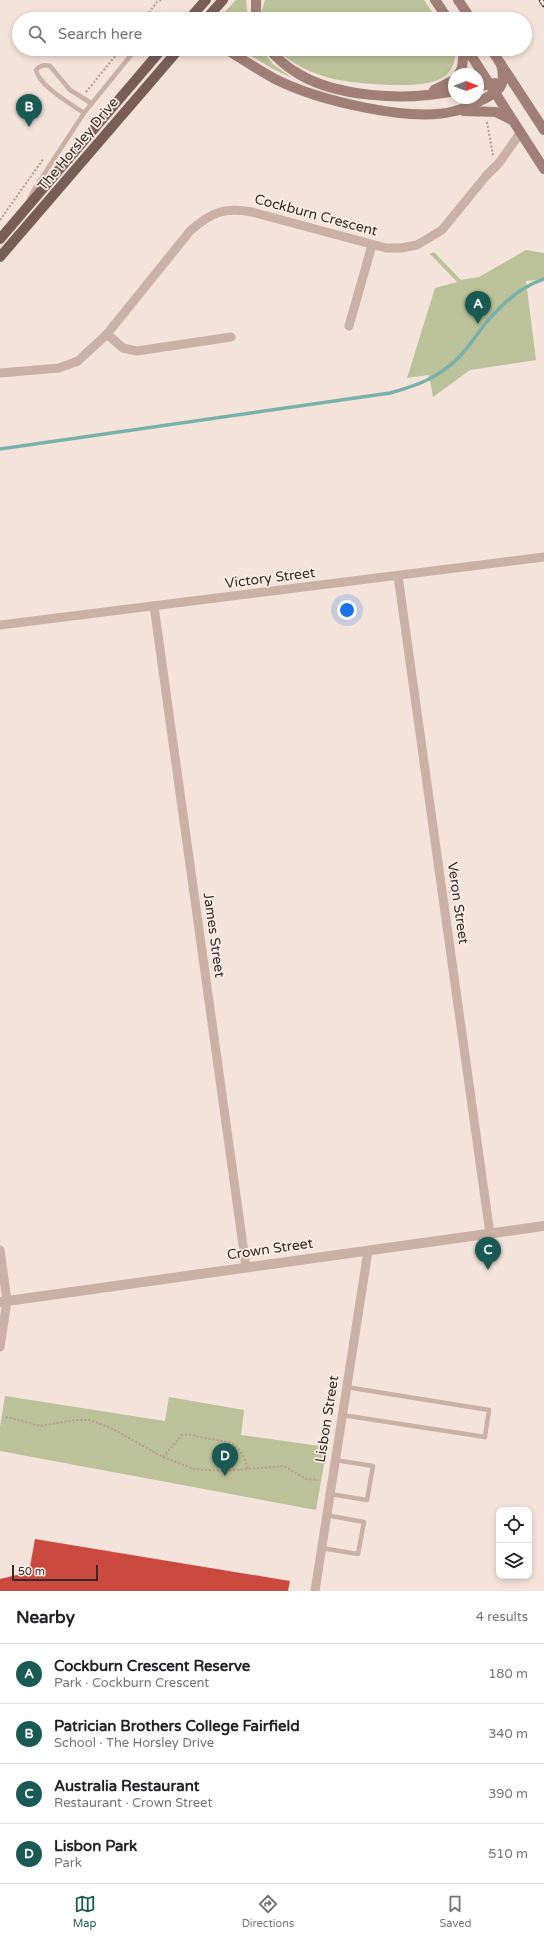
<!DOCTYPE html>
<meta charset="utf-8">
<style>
body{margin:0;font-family:"Varela Round",sans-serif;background:#f2f2f2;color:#202124}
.controls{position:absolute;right:12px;bottom:12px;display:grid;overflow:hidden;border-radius:8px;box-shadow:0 2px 6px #0003}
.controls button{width:36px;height:36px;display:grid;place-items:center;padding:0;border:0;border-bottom:1px solid #e0e0e0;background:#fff;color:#202124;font:20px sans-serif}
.compass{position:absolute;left:448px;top:68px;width:36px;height:36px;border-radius:50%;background:#fff;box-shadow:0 2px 6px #0003;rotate:90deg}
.scale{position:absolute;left:12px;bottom:10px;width:86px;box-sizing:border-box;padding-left:4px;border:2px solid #372927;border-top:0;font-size:11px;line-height:14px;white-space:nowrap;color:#372927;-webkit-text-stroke:3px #faeee6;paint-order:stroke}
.you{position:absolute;left:347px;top:610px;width:14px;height:14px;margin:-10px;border:3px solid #fff;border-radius:50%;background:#1a73e8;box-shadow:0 0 0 6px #1a73e833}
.badge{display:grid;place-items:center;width:26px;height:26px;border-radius:50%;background:#1a5a54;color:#fff;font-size:13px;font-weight:700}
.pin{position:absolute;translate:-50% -33px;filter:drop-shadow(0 1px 2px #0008)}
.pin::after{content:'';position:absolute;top:21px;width:14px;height:12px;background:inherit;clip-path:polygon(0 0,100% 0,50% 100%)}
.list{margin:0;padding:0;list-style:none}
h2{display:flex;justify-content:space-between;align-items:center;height:52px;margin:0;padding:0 16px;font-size:17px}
h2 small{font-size:13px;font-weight:400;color:#757577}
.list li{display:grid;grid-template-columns:26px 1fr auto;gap:12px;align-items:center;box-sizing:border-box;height:60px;padding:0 16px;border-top:1px solid #e0e0e0}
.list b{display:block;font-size:15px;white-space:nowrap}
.list p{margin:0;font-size:13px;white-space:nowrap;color:#757577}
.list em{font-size:13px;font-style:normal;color:#757577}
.icon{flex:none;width:22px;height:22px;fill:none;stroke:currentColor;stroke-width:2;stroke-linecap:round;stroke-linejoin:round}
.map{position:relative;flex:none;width:544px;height:1591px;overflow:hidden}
.search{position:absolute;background:#fff;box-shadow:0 2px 6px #0003;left:12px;right:12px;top:12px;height:44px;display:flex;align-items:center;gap:10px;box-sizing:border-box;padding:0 14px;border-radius:22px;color:#757577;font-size:15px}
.sheet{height:292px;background:#fff}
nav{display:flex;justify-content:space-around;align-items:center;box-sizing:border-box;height:56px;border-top:1px solid #e0e0e0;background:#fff;font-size:11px;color:#757577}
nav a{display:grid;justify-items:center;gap:2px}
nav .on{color:#1a5a54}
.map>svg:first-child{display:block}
.green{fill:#bbc299}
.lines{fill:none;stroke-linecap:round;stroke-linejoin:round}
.stream{stroke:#77b1aa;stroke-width:3.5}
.building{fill:#cb4a3f}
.path{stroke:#b79a8f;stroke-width:2;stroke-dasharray:2 2;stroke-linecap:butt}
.service{stroke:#cbb0a5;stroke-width:4.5}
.minor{stroke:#cbb0a5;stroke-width:9}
.tertiary{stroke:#cbb0a5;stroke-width:10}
.secondary{stroke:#9f7f76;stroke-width:10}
.primary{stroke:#795d57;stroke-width:10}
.rail-casing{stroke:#372927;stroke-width:4.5}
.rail{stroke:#faeee6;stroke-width:3;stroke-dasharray:9;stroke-linecap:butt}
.labels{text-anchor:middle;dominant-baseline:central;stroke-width:3.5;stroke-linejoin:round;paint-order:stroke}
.street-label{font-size:14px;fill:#372927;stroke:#faeee6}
</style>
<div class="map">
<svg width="544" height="1591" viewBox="0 0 544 1591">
<rect width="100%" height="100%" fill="#f3e3da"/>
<!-- green -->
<g class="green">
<path d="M236 0H246L248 19H218Z"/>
<path d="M265 0H424L437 19H262L261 13Z"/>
<path d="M240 49H261L273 64 292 78 271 68Z"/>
<path d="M277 49H456C455 61 453 71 442 78 425 90 360 84 339 80 318 76 291 65 277 49Z"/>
<path d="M526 250 544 253V279L526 281 536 360 470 370 433 397 429 375 407 378 435 288 457 282 430 254 434 252 461 280 479 277Z"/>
<path d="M5 1396 165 1421 169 1397 244 1410 241 1435 327 1447 316 1510 0 1451V1427Z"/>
</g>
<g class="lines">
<!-- stream -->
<path class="stream" d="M0 449 390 393C416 386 438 378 457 359 471 346 479 329 492 316 506 300 524 286 544 279"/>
</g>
<!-- building -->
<path class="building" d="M35 1539 290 1581 288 1591H0V1579L29 1572Z"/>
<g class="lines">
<!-- path -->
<g class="path">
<path d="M144 19 157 2 161 0"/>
<path d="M86 92 121 49"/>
<path d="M487 122 493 155"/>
<path d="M0 220 44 158"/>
<path d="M6 1417 40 1426 75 1420H89L109 1427 163 1457 194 1469 222 1471 284 1466 306 1479 318 1480"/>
<path d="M163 1457 182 1435C190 1434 196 1436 204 1438 229 1442 240 1441 248 1469"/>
</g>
<!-- service -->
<g class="service">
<path d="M159 19 166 14 189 18"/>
<path d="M84 113C71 104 39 86 36 70 40 65 44 64 50 66L70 90 91 103"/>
<path d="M29 199 35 188 84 113 136 49"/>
<path d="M342 1415 485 1437 489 1410 346 1387"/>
<path d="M330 1494 367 1500 373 1466 335 1460"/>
<path d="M321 1548 358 1554 364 1522 326 1515"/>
</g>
<!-- minor -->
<g class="minor">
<path d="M349 326 372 245"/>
<path d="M107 334 123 348 137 351 231 337"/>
<path d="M0 373 59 368 78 361 107 334 190 231C211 212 225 207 252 212L386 248H401L417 245 442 230 486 176 499 163 521 132"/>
<path d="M398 576 490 1234"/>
<path d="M154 606 246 1267"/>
<path d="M0 625 544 557"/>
<path d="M0 1250 7 1301 0 1347"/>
<path d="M315 1591 368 1251"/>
</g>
<!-- tertiary -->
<path class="tertiary" d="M0 1302 544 1226"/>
<!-- secondary -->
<g class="secondary">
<path d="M256 0V19"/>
<path d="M435 0 448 19"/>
<path d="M458 0 471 19"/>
<path d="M226 49C242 59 258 70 275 79 317 100 410 123 455 111 464 109 472 104 480 101 499 92 507 86 501 64"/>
<path d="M269 49C276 57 284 65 294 71 334 98 407 101 454 91"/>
<path d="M467 49 544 169"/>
<path d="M491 49 544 130"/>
<path d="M459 74 462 68 464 49"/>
<path d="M478 87 495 83"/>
<path d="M434 90 454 80"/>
<path d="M464 111 496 112 512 120"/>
</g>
<!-- primary -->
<g class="primary">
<path d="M189 19 206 0"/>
<path d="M206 19 223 0"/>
<path d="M0 239 162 49"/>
<path d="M0 257 179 49"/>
</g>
<defs>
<path id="rail" d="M541 0 544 5"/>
</defs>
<!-- rail casing -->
<use href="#rail" class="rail-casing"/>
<!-- rail -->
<use href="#rail" class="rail"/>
</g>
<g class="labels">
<!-- street labels -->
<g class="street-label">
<text transform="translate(78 144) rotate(-50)">The Horsley Drive</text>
<text transform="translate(316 215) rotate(15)">Cockburn Crescent</text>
<text transform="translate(270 578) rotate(-7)">Victory Street</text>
<text transform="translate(458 903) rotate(82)">Veron Street</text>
<text transform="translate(214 935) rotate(82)">James Street</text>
<text transform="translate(270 1249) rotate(-8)">Crown Street</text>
<text transform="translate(327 1419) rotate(-81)">Lisbon Street</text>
</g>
</g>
</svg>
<div class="controls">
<button><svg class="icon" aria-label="locate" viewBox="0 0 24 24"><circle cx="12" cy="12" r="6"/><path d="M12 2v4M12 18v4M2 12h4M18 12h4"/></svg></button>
<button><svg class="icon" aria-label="layers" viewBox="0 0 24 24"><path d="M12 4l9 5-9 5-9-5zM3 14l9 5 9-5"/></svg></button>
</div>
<svg class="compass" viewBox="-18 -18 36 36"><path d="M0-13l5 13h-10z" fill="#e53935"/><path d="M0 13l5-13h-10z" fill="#757577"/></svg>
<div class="scale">50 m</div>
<div class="you"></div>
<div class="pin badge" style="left:478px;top:324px">A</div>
<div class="pin badge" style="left:29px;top:127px">B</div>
<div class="pin badge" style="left:488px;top:1270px">C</div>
<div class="pin badge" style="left:225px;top:1476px">D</div>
<div class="search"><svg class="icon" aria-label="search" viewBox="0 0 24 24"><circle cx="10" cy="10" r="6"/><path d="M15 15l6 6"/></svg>Search here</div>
</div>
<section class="sheet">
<h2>Nearby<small>4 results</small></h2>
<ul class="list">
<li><span class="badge">A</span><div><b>Cockburn Crescent Reserve</b><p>Park · Cockburn Crescent</p></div><em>180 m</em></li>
<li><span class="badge">B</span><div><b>Patrician Brothers College Fairfield</b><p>School · The Horsley Drive</p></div><em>340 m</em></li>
<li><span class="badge">C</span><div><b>Australia Restaurant</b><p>Restaurant · Crown Street</p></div><em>390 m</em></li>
<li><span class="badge">D</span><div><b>Lisbon Park</b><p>Park</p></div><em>510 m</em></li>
</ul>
</section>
<nav>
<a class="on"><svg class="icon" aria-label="map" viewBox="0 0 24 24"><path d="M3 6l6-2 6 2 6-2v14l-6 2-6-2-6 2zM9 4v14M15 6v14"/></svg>Map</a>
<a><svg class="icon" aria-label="directions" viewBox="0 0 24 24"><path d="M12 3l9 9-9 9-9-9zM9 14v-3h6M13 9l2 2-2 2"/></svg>Directions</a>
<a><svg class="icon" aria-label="saved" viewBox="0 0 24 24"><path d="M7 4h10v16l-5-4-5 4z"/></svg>Saved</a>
</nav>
